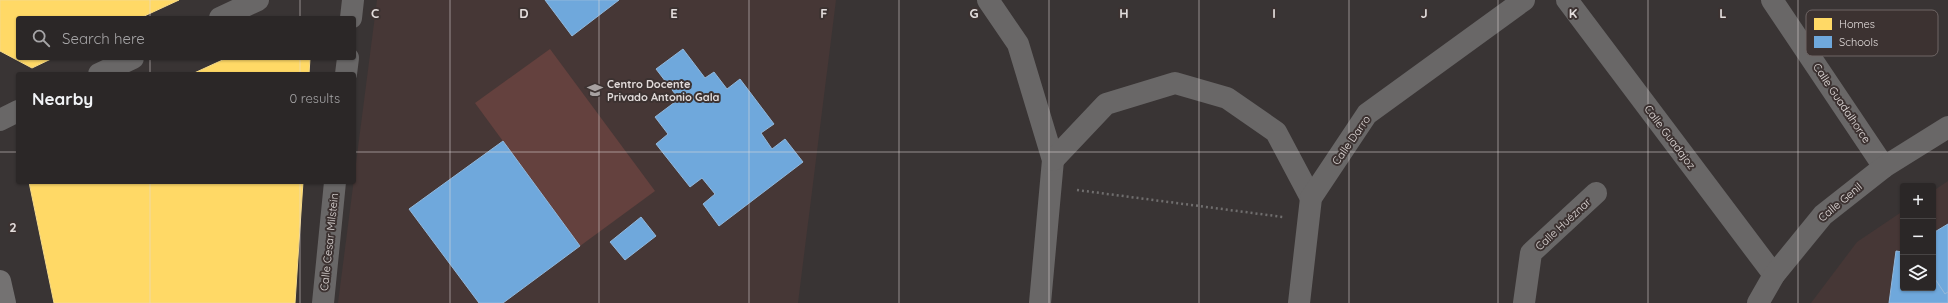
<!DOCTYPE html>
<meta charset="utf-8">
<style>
body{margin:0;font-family:Quicksand,sans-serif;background:#332f2f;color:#f1f3f6}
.controls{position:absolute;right:12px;bottom:12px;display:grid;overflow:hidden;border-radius:4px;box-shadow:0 1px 3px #0004}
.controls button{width:36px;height:36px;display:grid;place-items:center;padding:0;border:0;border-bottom:1px solid #474444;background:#2b2727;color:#f1f3f6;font:20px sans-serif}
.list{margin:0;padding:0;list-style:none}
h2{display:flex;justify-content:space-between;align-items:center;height:52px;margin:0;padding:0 16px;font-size:17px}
h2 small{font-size:13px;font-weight:400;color:#a6a5a7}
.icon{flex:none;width:22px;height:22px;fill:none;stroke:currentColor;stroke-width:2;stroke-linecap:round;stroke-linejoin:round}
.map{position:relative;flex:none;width:1948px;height:303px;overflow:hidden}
.search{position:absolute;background:#2b2727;box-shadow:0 1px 3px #0004;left:16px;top:16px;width:340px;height:44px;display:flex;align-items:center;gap:10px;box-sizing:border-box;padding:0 14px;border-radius:4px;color:#a6a5a7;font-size:15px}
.panel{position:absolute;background:#2b2727;box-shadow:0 1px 3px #0004;left:16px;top:72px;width:340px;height:112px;border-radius:4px}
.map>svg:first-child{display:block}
.built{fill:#463736}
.green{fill:#64413e}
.homes{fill:#ffd966;stroke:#f6da89}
.schools{fill:#6fa8dc;stroke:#92b8dc}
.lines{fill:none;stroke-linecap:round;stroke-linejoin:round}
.path{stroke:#706e6e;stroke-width:2.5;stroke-dasharray:2 3;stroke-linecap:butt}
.minor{stroke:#696767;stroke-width:22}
.major{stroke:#747272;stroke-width:22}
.grid{fill:none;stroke:#e2dcdb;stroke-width:1;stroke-opacity:0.55}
.labels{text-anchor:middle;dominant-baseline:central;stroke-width:4;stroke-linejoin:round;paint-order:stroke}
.poi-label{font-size:11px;font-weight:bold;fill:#e2dcdb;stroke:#3c3231;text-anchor:start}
.street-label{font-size:11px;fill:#e2dcdb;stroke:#3c3231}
.key{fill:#3c3231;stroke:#6e6564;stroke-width:1}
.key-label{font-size:11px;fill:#e2dcdb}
.grid-label{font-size:13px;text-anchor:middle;font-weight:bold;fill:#e2dcdb;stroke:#3c3231;stroke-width:4;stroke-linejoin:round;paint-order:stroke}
</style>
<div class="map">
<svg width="1948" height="303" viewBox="0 0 1948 303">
<rect width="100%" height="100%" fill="#393434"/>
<!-- built -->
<g class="built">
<path d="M377 0H836L798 303H338Z"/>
<path d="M1948 181V303H1811L1857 242 1903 211V288H1933V191Z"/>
</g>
<!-- green -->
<path class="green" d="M550 49 655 191 580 246 475 103Z"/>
<!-- homes -->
<g class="homes">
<path d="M0 0H179L140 18H18V58H53L32 68 0 51Z"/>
<path d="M227 58H310L309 74H192Z"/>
<path d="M29 182H303L295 303H54Z"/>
</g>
<!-- schools -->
<g class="schools">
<path d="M545 0H619L572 36Z"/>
<path d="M683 49 705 78 714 72 727 89 740 79 774 124 761 133 772 149 785 139 803 162 719 226 703 204 715 194 702 178 690 187 656 144 668 134 655 117 679 99 656 69Z"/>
<path d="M503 141 580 246 503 303H479L409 209Z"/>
<path d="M641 217 656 236 625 260 610 242Z"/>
<path d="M1948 224V292L1945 294 1933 276V233Z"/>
<path d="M1896 251 1903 252V288H1933V276L1945 294 1948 292V303H1889Z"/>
</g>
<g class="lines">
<!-- path -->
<path class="path" d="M1077 190 1283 217"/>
<!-- minor -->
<g class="minor">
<path d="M988 0 1018 44 1053 160 1040 303"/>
<path d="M1567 0 1774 275"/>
<path d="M1772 0 1884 167"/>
<path d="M220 18 258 0"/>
<path d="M351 18 353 0"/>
<path d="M99 74 133 58"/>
<path d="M346 74 348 58"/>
<path d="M0 120 18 111"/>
<path d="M1053 160 1106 104 1175 83 1227 98 1276 132 1311 198"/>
<path d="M323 303 335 182"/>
<path d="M1299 303 1311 198 1367 114 1524 0"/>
<path d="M1524 303 1531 253 1596 193"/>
<path d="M1758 303 1774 275 1823 215 1884 167 1948 127"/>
</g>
<!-- major -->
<path class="major" d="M0 281 5 303"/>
</g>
<!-- grid -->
<path class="grid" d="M150 0V18M300 0V18M450 0V303M599 0V303M749 0V303M899 0V303M1049 0V303M1199 0V303M1349 0V303M1498 0V303M1648 0V303M1798 0V303M150 58V74M300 58V74M0 152H18M354 152H1948M150 182V303M300 182V303"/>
<!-- icons -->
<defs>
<symbol id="university-bare" viewBox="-9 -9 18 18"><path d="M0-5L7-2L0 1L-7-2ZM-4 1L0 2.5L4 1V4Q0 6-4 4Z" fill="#a7a1a1" stroke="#3c3231" stroke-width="2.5" paint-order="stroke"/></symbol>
</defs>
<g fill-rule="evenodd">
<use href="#university-bare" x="584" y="79" width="22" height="22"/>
</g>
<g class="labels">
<!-- poi labels -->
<g class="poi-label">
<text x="607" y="84">Centro Docente<tspan x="607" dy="13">Privado Antonio Gala</tspan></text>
</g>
<!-- street labels -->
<g class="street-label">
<text transform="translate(1842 103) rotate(56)">Calle Guadalhorce</text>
<text transform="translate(1670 137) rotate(53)">Calle Guadajoz</text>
<text transform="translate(1351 140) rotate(-55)">Calle Darro</text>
<text transform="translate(1840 202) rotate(-40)">Calle Genil</text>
<text transform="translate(1563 224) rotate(-43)">Calle Huéznar</text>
<text transform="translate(329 242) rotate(-84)">Calle Cesar Milstein</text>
</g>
</g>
<!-- legend -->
<rect x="1806" y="10" width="132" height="46" rx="6" class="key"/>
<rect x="1814" y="18" width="18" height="12" fill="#ffd966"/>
<rect x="1814" y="36" width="18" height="12" fill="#6fa8dc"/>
<g class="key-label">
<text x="1839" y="28">Homes</text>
<text x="1839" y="46">Schools</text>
</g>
<g class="grid-label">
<text x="375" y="18">C</text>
<text x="524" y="18">D</text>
<text x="674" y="18">E</text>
<text x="824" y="18">F</text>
<text x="974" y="18">G</text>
<text x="1124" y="18">H</text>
<text x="1274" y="18">I</text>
<text x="1424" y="18">J</text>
<text x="1573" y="18">K</text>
<text x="1723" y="18">L</text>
<text x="13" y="232">2</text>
</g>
</svg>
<div class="controls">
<button>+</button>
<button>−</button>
<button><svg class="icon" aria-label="layers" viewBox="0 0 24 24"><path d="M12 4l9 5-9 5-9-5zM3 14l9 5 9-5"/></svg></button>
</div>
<div class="search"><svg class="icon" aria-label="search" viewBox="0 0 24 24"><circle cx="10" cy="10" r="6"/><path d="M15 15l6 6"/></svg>Search here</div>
<section class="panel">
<h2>Nearby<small>0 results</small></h2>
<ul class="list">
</ul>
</section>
</div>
